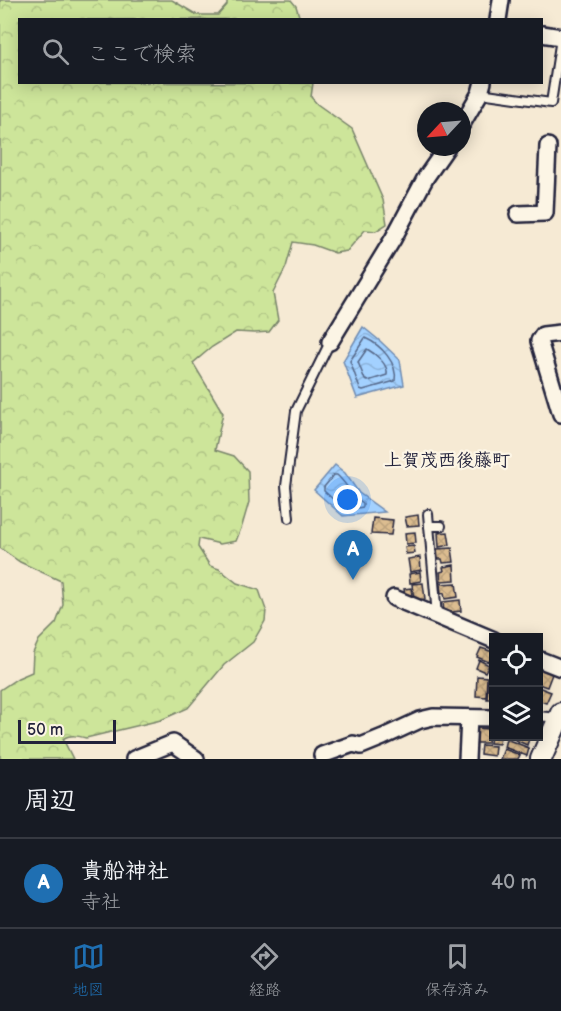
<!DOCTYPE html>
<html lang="ja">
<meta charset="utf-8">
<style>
body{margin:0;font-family:"Balsamiq Sans","Klee One",sans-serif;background:#20242c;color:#f1f3f6}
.controls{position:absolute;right:18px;bottom:18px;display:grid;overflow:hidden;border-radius:0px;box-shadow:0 3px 15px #0003}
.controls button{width:54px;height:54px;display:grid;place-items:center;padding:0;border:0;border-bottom:2px solid #363941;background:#171b24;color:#f1f3f6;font:30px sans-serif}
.compass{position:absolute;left:417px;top:102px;width:54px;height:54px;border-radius:50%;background:#171b24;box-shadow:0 3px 15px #0003;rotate:244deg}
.scale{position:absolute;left:18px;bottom:15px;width:98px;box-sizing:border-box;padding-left:6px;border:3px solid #22223b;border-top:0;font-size:16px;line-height:21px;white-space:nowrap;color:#22223b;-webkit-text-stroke:4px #fcf5e5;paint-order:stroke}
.you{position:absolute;left:348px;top:500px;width:21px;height:21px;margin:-15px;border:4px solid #fff;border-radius:50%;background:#1a73e8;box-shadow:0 0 0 9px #1a73e833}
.badge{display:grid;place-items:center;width:39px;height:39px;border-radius:50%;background:#1f6fb2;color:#fff;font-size:20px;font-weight:700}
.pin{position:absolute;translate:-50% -50px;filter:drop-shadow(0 2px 3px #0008)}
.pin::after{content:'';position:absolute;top:32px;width:21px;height:18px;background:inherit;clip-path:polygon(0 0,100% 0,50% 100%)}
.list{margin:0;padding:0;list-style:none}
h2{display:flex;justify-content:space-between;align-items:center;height:78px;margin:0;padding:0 24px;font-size:26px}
h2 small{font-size:20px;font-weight:400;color:#9ea1a6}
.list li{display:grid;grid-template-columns:39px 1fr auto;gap:18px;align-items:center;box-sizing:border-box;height:90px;padding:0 24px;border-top:2px solid #363941}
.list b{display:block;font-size:22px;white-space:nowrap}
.list p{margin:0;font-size:20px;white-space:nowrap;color:#9ea1a6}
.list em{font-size:20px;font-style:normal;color:#9ea1a6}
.icon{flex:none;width:33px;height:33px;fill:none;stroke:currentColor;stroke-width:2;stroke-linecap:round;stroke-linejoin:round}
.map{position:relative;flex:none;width:561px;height:759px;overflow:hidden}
.search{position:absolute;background:#171b24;box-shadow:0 3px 15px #0003;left:18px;right:18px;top:18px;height:66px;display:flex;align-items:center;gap:15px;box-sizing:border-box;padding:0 21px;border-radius:0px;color:#9ea1a6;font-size:22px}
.sheet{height:168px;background:#171b24}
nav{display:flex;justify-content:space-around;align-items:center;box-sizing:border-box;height:84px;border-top:2px solid #363941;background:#171b24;font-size:16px;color:#9ea1a6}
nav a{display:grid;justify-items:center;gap:3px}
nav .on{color:#1f6fb2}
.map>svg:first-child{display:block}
.forest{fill:url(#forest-crowns);stroke:#78846a;stroke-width:1.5}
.water{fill:url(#water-waves);stroke:#6f8bb1;stroke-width:1.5}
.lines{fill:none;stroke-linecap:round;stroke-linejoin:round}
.shore{stroke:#566889;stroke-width:1.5}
.building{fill:url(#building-cross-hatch);stroke:#22223b;stroke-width:1.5}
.service-casing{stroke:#22223b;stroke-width:12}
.minor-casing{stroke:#22223b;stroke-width:20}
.tertiary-casing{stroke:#22223b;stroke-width:24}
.service{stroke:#fcf5e5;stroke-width:8}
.minor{stroke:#fcf5e5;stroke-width:15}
.tertiary{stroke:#fcf5e5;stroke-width:20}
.labels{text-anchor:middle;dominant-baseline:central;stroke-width:4.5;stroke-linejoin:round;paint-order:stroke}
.neighbourhood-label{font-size:18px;font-weight:bold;fill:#22223b;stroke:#fcf5e5}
</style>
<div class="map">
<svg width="561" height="759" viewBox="0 0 561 759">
<defs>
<pattern id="forest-crowns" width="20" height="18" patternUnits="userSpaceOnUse" patternTransform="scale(1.5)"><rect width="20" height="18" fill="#cde59a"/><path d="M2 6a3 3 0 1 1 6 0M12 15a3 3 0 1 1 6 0" fill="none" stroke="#b0c486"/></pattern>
<pattern id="water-waves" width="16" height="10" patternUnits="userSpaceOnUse" patternTransform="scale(1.5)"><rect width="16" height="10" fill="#a3d1ff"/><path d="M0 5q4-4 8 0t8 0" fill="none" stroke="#8cb3db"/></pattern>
<pattern id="building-cross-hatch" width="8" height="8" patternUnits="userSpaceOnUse" patternTransform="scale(1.5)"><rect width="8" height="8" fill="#dcbd90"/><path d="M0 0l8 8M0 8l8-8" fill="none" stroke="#bca27d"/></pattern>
</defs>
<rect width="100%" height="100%" fill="#f6ead4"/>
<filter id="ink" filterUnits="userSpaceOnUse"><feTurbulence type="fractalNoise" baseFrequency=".0167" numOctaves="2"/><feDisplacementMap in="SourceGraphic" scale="12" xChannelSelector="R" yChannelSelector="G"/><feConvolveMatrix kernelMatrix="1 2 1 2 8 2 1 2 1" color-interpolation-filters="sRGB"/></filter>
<g filter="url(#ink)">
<!-- forest -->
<path class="forest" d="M0 0H172L197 15H218L227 5V0H291L296 6 300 19 20 20V82L313 83 311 97 317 104 352 129 383 200 387 224 376 231 365 230 347 251 335 253 313 245 293 242 286 267 273 293 278 320 269 332 254 333 236 332 212 347 193 363 223 413 215 450 234 456 248 471 249 502 242 526 236 541 220 544 199 539 198 547 210 566 219 569 237 583 259 590 266 610 265 621 253 642 224 665 188 708 161 720 86 738C78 736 70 734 63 739L73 759H0V690L18 678 32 672 33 653 39 640 56 623 63 605 61 581 20 562 0 548Z"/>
<!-- water -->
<g class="water">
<path d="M363 327 380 341 400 360 404 385 357 398 343 361Z"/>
<path d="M335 465 345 473 359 493 385 512 343 516 314 490Z"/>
</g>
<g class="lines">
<!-- shore -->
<g class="shore">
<path d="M365 338C381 345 398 363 395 381L363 390 360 389 350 361Z"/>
<path d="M367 349C376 354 389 365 387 375L368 381 365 380 358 362Z"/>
<path d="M334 475H337C347 484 351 495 363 503V507L345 510 324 491V487Z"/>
</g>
</g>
<!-- building -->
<g class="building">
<path d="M418 515 419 525 407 526 405 517Z"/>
<path d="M373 518 393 520 391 535 371 534Z"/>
<path d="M415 532 416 543 406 544 405 533Z"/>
<path d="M448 532 450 545 439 547 438 533Z"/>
<path d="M414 546 415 553 406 554 405 547Z"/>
<path d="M452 548 454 562 443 563 442 559H438L437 549Z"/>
<path d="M420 557 421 570 410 572 408 559Z"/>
<path d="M454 565 455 580 441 581 440 572 444 571 443 567Z"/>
<path d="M420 572 421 581 410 583 409 574Z"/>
<path d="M423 583 425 599 414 600 412 584Z"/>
<path d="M456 583 458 597 445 599 444 593 441 594 440 584Z"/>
<path d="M411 588 412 595 405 596 404 589Z"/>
<path d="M460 600 461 611 444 613 443 602Z"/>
<path d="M481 648 493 652 489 662 477 657Z"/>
<path d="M479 660 489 665 485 672 476 668Z"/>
<path d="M540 669 552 674 547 687 538 684V674Z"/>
<path d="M477 676 487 677 486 697 476 696Z"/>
<path d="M488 678H494V699H487Z"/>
<path d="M538 687 551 692 546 703 538 700Z"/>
<path d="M492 727H494V736H500L499 744 490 743Z"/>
<path d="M476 728 489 729 488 743H475Z"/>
<path d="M507 736H530L527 745Z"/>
<path d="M506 739 529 748 527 756 504 747Z"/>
<path d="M481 745 495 746 494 756 480 754Z"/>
<path d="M504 749 520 755 518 759H500Z"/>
</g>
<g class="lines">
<defs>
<g id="service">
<path d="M480 93 551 103 561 38"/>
<path d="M428 514 437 616"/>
<path d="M289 518 286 486 296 411 330 342"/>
<path d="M429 526H441"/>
<path d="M538 716 558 718"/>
</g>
<g id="minor">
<path d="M498 20 501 0"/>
<path d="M542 34 561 37"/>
<path d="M462 124 480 93 483 82"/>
<path d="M518 214 545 213 548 146"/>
<path d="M561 333 543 335 539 341 561 414"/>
<path d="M330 342 393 239 426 177 447 147"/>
<path d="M394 598 494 640"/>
<path d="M538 659 561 668"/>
<path d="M322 755 353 744 361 746 383 737 420 720 433 717 494 718"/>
<path d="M134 759 173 743 196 759"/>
<path d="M467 759 469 718"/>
</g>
<path id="tertiary" d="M541 759 561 713"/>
</defs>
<!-- service casing -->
<use href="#service" class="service-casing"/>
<!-- minor casing -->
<use href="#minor" class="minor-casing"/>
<!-- tertiary casing -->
<use href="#tertiary" class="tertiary-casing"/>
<!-- service -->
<use href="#service" class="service"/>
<!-- minor -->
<use href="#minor" class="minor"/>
<!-- tertiary -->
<use href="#tertiary" class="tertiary"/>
</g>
</g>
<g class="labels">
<!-- neighbourhood labels -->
<g class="neighbourhood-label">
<text x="447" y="460">上賀茂西後藤町</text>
</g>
</g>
</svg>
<div class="controls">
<button><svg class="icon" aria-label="locate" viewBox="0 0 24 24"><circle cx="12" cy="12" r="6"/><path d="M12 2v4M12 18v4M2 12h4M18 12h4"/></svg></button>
<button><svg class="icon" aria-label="layers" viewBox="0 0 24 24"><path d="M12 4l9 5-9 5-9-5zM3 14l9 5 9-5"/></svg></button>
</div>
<svg class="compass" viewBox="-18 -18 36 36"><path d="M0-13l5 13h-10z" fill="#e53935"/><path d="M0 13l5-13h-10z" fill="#9ea1a6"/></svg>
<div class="scale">50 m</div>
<div class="you"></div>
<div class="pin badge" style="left:353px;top:580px">A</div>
<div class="search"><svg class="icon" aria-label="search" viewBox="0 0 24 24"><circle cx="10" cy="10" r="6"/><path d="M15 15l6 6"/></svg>ここで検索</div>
</div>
<section class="sheet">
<h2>周辺<small></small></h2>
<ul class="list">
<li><span class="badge">A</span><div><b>貴船神社</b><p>寺社</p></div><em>40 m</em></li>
</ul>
</section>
<nav>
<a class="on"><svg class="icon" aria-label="map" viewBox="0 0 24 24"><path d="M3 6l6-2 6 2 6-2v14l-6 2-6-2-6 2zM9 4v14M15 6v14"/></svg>地図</a>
<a><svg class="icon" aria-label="directions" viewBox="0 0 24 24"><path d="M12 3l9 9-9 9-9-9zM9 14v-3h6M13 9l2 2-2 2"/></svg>経路</a>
<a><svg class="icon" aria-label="saved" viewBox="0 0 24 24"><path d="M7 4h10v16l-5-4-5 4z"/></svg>保存済み</a>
</nav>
